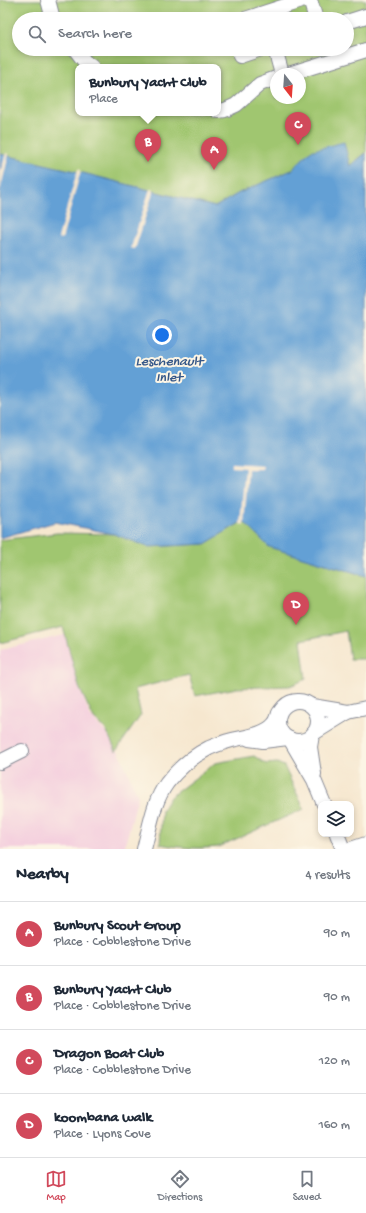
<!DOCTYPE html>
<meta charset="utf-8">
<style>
body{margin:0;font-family:"Gochi Hand",sans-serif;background:#f6f6f7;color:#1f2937}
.controls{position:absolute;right:12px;bottom:12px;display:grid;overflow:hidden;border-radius:8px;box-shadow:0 2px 6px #0003}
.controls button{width:36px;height:36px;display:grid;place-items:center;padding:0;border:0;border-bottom:1px solid #e0e1e3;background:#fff;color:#1f2937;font:20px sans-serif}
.compass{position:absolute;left:270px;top:68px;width:36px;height:36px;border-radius:50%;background:#fff;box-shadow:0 2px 6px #0003;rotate:163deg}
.you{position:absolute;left:162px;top:335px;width:14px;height:14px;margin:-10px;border:3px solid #fff;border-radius:50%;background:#1a73e8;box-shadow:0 0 0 6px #1a73e833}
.badge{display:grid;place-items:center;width:26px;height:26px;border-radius:50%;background:#d1495b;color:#fff;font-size:13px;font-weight:700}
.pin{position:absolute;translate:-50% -33px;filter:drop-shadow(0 1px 2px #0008)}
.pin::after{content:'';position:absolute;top:21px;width:14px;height:12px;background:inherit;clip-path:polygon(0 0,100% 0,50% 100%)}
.popup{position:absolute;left:75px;top:64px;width:146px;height:52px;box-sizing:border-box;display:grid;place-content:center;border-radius:8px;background:#fff;filter:drop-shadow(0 1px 3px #0005);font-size:13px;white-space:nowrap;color:#747a83}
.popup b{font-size:15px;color:#1f2937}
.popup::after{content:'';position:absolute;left:50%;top:100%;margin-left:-8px;border:8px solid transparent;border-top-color:#fff}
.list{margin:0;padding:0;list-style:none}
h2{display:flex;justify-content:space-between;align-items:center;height:52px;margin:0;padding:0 16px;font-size:17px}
h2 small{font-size:13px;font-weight:400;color:#747a83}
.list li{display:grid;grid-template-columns:26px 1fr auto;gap:12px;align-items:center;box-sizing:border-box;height:64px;padding:0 16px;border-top:1px solid #e0e1e3}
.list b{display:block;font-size:15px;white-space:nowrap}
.list p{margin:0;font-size:13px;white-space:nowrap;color:#747a83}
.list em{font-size:13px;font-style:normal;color:#747a83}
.icon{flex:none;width:22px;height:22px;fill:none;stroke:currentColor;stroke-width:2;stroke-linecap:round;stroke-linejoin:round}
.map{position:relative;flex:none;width:366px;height:849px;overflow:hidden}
.search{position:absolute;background:#fff;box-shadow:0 2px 6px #0003;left:12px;right:12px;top:12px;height:44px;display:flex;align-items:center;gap:10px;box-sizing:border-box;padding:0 14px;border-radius:22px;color:#747a83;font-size:15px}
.sheet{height:308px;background:#fff}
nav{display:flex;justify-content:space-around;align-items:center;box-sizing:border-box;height:56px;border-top:1px solid #e0e1e3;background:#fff;font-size:11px;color:#747a83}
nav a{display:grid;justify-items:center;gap:2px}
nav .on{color:#d1495b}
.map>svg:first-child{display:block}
.built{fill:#f4cfde}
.green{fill:#a0c670;stroke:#5e7a67;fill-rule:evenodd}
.water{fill:#64a0d5;stroke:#40689a}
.pier{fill:#f6e7cf}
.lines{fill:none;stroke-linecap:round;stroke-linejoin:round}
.minor-casing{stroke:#888b96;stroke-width:16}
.minor{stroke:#fff;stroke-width:14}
.labels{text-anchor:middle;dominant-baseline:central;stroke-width:4;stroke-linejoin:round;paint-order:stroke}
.water-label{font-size:14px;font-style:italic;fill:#355788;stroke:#fcf5e5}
</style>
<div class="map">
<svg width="366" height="849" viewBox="0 0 366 849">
<rect width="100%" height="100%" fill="#fcf5e5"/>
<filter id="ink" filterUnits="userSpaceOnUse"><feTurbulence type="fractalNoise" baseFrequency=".025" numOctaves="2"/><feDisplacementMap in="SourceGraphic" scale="8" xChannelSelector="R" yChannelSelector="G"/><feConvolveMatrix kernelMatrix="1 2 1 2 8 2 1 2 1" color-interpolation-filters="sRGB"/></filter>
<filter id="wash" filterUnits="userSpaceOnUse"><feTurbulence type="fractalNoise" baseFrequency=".012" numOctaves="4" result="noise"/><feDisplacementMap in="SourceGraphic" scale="16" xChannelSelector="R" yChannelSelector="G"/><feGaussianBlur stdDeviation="0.9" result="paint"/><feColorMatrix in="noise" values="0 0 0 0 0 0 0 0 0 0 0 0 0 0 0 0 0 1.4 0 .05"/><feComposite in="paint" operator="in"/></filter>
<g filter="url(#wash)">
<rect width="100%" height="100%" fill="#f6e7cf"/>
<!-- built -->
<path class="built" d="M65 635 79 687 90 716 106 733 119 752 138 796 124 849H0V650Z"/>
<!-- green -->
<g class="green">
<path d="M0 0H366V153L349 166 310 151 292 170 239 193 215 207 79 172 0 154ZM19 19H347V49H19ZM78 67H218V113H78ZM276 74H300V98H276Z"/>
<path d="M243 521 269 547 366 576V659H350L346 631 301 640 306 679 290 686 237 688 195 696 189 675 135 689 141 715 116 751 105 728 94 719 79 687 63 627 0 643V540L57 533 114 534 148 547 205 544Z"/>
<path d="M254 756 266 764 277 763 284 766 304 809 218 847C196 849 181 848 160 844L162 810 170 797 215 763Z"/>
</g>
<!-- water -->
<path class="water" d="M344 142 350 166 366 153V576L269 547 243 521 205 544 148 547 114 534 55 522 0 538V154L79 172 215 207 239 193 292 170 310 151Z"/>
<!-- pier -->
<g class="pier">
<path d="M6 153 9 154 0 191V175Z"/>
<path d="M78 169 81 170 62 239 58 238Z"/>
<path d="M150 189 154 190 135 249 131 248Z"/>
<path d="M232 463 263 465 262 469H248L244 525 242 524 240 525 245 468 232 467Z"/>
</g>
</g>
<g filter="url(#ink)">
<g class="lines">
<defs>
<g id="minor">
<path d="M48 0 53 19"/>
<path d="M310 0 316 19"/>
<path d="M245 19 304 0"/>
<path d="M347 22 366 16"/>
<path d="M75 49 85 62 92 67"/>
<path d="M275 49 282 74"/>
<path d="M240 56 261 49"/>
<path d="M289 74 366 50"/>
<path d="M218 111 225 110 236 105 260 84 276 78"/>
<circle cx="298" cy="721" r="20"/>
<path d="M312 706 348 712"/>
<path d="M314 733 348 712 366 708"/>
<path d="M312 735 310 747 314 774"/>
<path d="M249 739 263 741 288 738"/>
<path d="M290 739 314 780 324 804"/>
<path d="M0 762 22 751"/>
<path d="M337 834 343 849"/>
<path d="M144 849C150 827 153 802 167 783 178 769 193 756 209 748 216 745 224 742 232 740 244 737 265 735 274 724 276 722 278 717 279 713"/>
<path d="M351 849 366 844"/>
</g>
</defs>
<!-- minor casing -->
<use href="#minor" class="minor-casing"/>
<!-- minor -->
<use href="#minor" class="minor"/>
</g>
</g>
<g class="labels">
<!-- water labels -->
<g class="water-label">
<text x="169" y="362">Leschenault<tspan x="169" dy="16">Inlet</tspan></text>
</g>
</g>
</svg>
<div class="controls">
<button><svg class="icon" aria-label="layers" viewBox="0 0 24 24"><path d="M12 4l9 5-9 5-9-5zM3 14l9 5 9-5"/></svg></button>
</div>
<svg class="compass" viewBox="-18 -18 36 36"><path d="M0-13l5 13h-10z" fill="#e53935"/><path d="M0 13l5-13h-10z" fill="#747a83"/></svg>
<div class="you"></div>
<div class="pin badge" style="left:214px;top:170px">A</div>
<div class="pin badge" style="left:148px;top:162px">B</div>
<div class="popup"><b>Bunbury Yacht Club</b>Place</div>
<div class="pin badge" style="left:298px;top:145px">C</div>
<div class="pin badge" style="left:296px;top:625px">D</div>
<div class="search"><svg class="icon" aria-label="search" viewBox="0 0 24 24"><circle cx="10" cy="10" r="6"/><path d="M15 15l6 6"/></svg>Search here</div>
</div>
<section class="sheet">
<h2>Nearby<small>4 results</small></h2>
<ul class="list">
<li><span class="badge">A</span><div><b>Bunbury Scout Group</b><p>Place · Cobblestone Drive</p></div><em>90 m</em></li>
<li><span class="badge">B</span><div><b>Bunbury Yacht Club</b><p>Place · Cobblestone Drive</p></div><em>90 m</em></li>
<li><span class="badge">C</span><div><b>Dragon Boat Club</b><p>Place · Cobblestone Drive</p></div><em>120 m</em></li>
<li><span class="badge">D</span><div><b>koombana walk</b><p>Place · Lyons Cove</p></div><em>160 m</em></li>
</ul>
</section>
<nav>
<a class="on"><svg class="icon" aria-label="map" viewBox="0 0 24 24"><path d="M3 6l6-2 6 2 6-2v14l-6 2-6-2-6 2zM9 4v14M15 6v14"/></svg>Map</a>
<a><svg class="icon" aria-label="directions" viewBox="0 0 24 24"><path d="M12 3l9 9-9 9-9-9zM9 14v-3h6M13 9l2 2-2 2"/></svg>Directions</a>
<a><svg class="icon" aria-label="saved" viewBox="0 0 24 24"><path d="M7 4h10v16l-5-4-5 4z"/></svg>Saved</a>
</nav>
